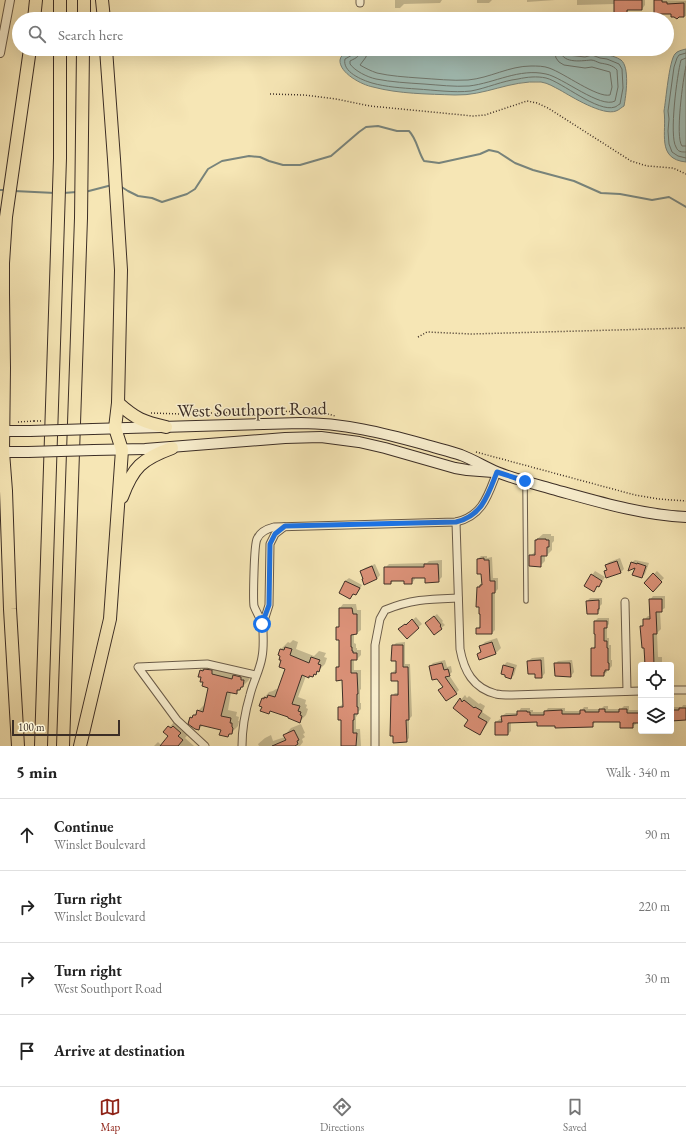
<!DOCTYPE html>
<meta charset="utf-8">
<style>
body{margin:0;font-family:"EB Garamond",serif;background:#f6f6f6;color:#222}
.controls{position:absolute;right:12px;bottom:12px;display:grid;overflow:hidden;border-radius:4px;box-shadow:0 4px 16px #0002}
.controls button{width:36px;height:36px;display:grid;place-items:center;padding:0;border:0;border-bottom:1px solid #e0e0e0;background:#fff;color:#222;font:20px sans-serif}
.scale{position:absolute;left:12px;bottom:10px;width:108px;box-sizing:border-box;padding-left:4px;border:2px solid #3c2e26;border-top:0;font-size:11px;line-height:14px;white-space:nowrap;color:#3c2e26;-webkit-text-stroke:3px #f9efcf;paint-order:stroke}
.stop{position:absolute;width:12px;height:12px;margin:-9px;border:3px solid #1a73e8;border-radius:50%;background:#fff}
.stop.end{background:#1a73e8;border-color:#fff;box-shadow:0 1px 4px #0008}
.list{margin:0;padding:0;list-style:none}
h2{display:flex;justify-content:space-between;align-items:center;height:52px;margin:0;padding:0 16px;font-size:17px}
h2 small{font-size:13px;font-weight:400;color:#767676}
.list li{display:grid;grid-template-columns:26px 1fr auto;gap:12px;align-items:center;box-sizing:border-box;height:72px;padding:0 16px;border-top:1px solid #e0e0e0}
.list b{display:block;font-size:15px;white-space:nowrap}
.list p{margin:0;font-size:13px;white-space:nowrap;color:#767676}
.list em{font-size:13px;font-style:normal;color:#767676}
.icon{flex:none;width:22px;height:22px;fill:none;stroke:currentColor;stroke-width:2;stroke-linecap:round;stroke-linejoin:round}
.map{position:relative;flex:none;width:686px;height:746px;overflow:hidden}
.search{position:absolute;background:#fff;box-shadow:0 4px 16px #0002;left:12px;right:12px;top:12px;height:44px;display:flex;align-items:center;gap:10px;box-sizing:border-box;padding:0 14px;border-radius:22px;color:#767676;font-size:15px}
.sheet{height:340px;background:#fff}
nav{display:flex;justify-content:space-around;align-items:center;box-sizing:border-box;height:56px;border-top:1px solid #e0e0e0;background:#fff;font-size:11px;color:#767676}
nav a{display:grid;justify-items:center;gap:2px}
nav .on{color:#8f2418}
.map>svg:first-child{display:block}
.water{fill:#a0bdb6;stroke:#78847c}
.shadow{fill:#0003}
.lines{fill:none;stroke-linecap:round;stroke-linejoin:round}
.shore{stroke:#6e766e;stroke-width:1}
.stream{stroke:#78847c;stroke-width:2}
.building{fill:#dc9279;stroke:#3c2e26}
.service-casing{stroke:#6a5c4a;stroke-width:5.5}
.minor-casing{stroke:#6a5c4a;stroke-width:9}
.tertiary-casing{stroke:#6a5c4a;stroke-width:10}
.secondary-casing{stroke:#3c2e26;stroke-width:12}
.motorway-casing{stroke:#3c2e26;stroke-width:14}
.path{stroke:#3c2e26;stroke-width:1.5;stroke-dasharray:1 2;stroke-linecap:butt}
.service{stroke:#f9efcf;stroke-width:3.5}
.minor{stroke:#f9efcf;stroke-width:7}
.tertiary{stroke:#f9efcf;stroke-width:8}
.secondary{stroke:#f9efcf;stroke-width:10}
.motorway{stroke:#f6e6b5;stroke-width:12}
.secondary-bridge-casing{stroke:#3c2e26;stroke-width:12;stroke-linecap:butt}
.path-bridge{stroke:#3c2e26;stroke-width:1.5;stroke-dasharray:1 2;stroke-linecap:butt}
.secondary-bridge{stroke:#f9efcf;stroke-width:10}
.route{stroke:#1a73e8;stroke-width:5}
.labels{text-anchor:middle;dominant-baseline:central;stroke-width:3;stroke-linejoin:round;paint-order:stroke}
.street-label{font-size:18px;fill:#3c2e26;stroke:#f9efcf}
</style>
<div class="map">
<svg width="686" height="746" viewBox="0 0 686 746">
<rect width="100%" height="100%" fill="#f6e6b5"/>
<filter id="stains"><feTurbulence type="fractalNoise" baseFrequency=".005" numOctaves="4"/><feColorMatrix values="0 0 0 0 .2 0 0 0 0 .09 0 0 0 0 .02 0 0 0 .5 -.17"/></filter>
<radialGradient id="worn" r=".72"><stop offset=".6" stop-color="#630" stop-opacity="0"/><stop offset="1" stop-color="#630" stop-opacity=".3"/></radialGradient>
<!-- water -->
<g class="water">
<path d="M360 49H544L586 53C594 50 596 53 604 54 609 55 617 57 621 60 630 67 626 96 624 106 622 107 619 110 616 111 603 116 572 97 560 90 554 87 548 83 541 82 510 80 485 96 455 95 428 94 399 94 373 87 362 85 339 73 340 60 341 52 353 50 360 49Z"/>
<path d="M686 49V162C656 159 667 132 664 111 666 100 669 61 675 54 677 51 682 50 686 49Z"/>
</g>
<!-- shadow -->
<g class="shadow">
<path d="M379 0H442L440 3 404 4 400 8H395V0Z"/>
<path d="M477 0H492L489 3H477Z"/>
<path d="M527 0H555L527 2Z"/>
<path d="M577 0H645V5L642 9H629L627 12 615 4 577 5Z"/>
<path d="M656 0 686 1V16H679L672 13Z"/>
<path d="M543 534H551V536H554V541L552 543V550L547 555H545V561L540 566 530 556 536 551V540Z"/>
<path d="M481 556H487V558L492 557 493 578H498V589L495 592V630L492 633 477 629 481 625 478 587 481 584H483L482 573 478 559Z"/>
<path d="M620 558 624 569 621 572 607 577 605 571 608 569 606 565 609 562Z"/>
<path d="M442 560V577L438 581 426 577H415V579L412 583 405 580H394L391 583 385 568 389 564 427 563 429 561Z"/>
<path d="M635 560 649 563 645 574 642 577 636 567 631 563Z"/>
<path d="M375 564 380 575 377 579 362 571 365 568Z"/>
<path d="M595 571 605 577 602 582 593 591 585 585Z"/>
<path d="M657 571 664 578 653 590 645 583Z"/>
<path d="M349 578 362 585 359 591 356 594 354 593 350 598 345 581Z"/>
<path d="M653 596H665V608L660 611 661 629 657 633 658 657H662V665H644V661L646 659 641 627 644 624V620L648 616H650V600Z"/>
<path d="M590 598H602V604L600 606V610L597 613 587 601Z"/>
<path d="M343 604H356L357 610H361V630L357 633H354V643L356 644V648H357V650H361V655L357 659H354V670H361V689L360 690V703H361V709L357 713V716L356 717V729H360L361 746H342V719L339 707 344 703 343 680 337 667 340 665V639L337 628 340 625V608Z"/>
<path d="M437 614 443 621 442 622 445 625 434 634 429 620Z"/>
<path d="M416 617 422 624 407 637 403 626 408 622 409 623Z"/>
<path d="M598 618H609V624L607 626V638H609V645H611V660H612V666L609 669H607V672L604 675 592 649 596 645 595 621Z"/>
<path d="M497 638 501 648 496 653 480 658 478 654 481 651 480 647 485 642Z"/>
<path d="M293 640 298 642 296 649 314 656 319 651 326 653 324 657 327 658 325 664 313 676H306L298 697 306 700 305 704 307 705 306 708 308 709 306 715 299 722 290 717 263 707V699L269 692 273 691 276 689 279 690 286 668 283 660 281 649 288 642 290 643Z"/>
<path d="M405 642V664H410L412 716 409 719V738L406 741 392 696 395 693H399V680L392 673 395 670H397V660L393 646 396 643Z"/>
<path d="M544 657 545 673 542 677 536 673 528 661 532 658Z"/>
<path d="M445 660 447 667 451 666 452 672 449 675 459 690 456 693 444 686 430 666 433 663Z"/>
<path d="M572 660 574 672 571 676 556 675 555 664 558 661Z"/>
<path d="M507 662 517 665 514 675 511 678 507 675 502 673 504 665Z"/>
<path d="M207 664 250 674 249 680 236 693 231 692 228 710 237 712 236 716 239 717 238 721H239L238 726 228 736 222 729 203 725 199 729 191 718 205 704H206L209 687 204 682 200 671Z"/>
<path d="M465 695 467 698 469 696 479 704 480 703 485 706 482 712 491 718 484 729 480 733 469 719 454 708Z"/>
<path d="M683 705H686V719L676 720 671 723V707H682Z"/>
<path d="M604 706H608V709H621L624 706H629V710H639L641 708V721H636V724L632 727 621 721H596L592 726 556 725 538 721 511 722V731L508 734 496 722 500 719H502V716L506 713H518L521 708H530V710H533V712H545L548 708H565V711H581L584 707H588V709H601Z"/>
<path d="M176 720 189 733 185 738 194 746H154L158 742 162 746 170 736 165 732Z"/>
<path d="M301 724 305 733 303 734 305 737 302 739 303 742 300 746H259L258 744 265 738 271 735 273 741 285 737V735L291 728Z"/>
</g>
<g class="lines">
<!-- shore -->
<g class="shore">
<path d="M356 49 354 54 345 59C342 72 362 80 372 83 386 87 402 88 417 89 434 90 454 93 471 91 487 88 502 81 518 79 527 77 537 76 546 78 562 82 598 113 615 107 616 107 619 104 620 104L623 88 622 69 619 64 607 59 600 58 592 55 585 57 568 55 565 53V49"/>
<path d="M361 49C361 56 356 58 350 61V64C355 71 367 77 376 79 391 82 408 83 424 84 439 85 454 87 469 86 495 83 519 68 546 74 562 77 601 109 615 101L618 87 617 70C613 65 606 64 600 63 597 62 594 60 591 60 580 61 561 64 560 49"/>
<path d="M367 49 366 57 360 65C365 68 371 71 377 73 390 76 405 77 419 78 435 79 452 81 468 80 490 78 509 66 531 66 537 66 544 66 549 68 564 73 597 98 610 95L612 87 610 72 592 67 585 68 564 65 559 62 556 58 554 49"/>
<path d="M686 53 679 55 677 58 674 67 668 111 669 119 668 131 669 144 672 152 678 156 686 158"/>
<path d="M686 58 681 60C677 75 669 136 676 147 678 152 681 152 686 152"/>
<path d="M686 66C683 79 675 137 682 146H686"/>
</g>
<!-- stream -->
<g class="stream">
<path d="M120 186 128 191 138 196 152 198 162 202 187 194 195 189 208 169 222 161 249 156 260 157 269 161 283 165H300L331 156 359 132 366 127 378 126 397 131H409C417 139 418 152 424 161L439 163 480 154 489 150 498 152 515 163 533 170 574 181 601 193 620 194 652 200 669 197 686 207"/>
<path d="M0 190H5"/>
<path d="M14 191 55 193"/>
<path d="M85 192 112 185"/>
<path d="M63 193 77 192"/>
</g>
</g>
<!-- building -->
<g class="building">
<path d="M614 0H642V10H627V13H614Z"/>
<path d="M654 0H662V2H667V4L684 3V17H679L677 19 674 17H671V14H654Z"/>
<path d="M537 539H546V540H549V547H547V556H541V567L529 566V555H535V540H537Z"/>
<path d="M484 558V560H489L490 581H495V593H492V634H476V628H480V614H479V607H476L477 587H480V585H482L481 574H477V559Z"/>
<path d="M617 561 621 573 606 578 604 571 607 570 605 565Z"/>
<path d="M631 562 637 564V563L646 566 642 578 632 575 635 568 628 571Z"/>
<path d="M424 564H438L439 582 425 583V578H412V584H404V581H391V584H384V567H424Z"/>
<path d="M372 566 377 579 364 585 362 579H363L360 571Z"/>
<path d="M653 573 662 582 653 592 644 583Z"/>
<path d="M591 574 602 581 599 587 597 586 594 592 584 586Z"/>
<path d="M345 581 360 588 356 595 353 594 350 599 339 593Z"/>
<path d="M649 599H662V612H656L657 634H653L654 665H645L644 648H642L640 626H643V619H650Z"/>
<path d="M599 600V609H598V614H587L586 601Z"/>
<path d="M339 608H352L353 614H357V634L351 635V647H352V651H353V653H357V660H351V673H357L358 694H357V707H358V714H354V720H353V733H357L356 746H341V720H338V707H343L342 680 336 681V667H339V640H336V627H339Z"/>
<path d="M434 616 441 625 440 626 442 629 434 635 425 623Z"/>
<path d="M412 619 419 628 407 639 398 629 405 624 406 625Z"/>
<path d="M594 621H607V628H604V641H607V648H608V663H609V670H605V672H604V676H591V648H595V634H594Z"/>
<path d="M492 642 496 654 479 660 477 654 481 652 479 646Z"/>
<path d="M392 645H403V667H408L409 720H406L407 742 393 743V736H390L391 695H398V681H391V673H396V661H391Z"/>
<path d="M285 647 292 649 290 655 309 663 311 657 320 660 318 664 321 665 319 672 317 671 316 675 314 674 313 677 309 676V678L302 675 292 704 300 706 298 711 301 712 300 715 302 716 300 723 288 718V717L270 711 269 714 260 711 262 707 259 706 262 698 264 699V697L267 698 268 695 275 697 285 669 279 667 281 660H279L280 656 278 655 280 649 284 650Z"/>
<path d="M541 660 542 678H535V674H528L527 661Z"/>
<path d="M442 663 444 670 448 669 450 676 445 677 457 694 446 701 438 690 443 687 437 679 432 680 429 666Z"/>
<path d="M554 663H570L571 677 555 676Z"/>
<path d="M503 665 514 668 511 679 505 677V675L501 674Z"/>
<path d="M204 669 212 670V674L232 679 233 675 241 677V680H244L243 687H241L240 690H237V694L227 692 221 716 231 718 230 723H232V727L233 728 232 734H229L228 737 219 735 221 730 200 725 199 730 195 729 188 724 190 717 192 718 193 715H196L197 710 203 712 208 688 202 686 203 682H200L201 677H198L200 670 203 671Z"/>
<path d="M460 698 462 702 464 700 474 708 475 707 482 711 478 717 487 722 480 735 464 726 468 720 453 708Z"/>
<path d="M679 708H686V720L671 721V710H679Z"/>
<path d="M599 709H605V712H619V709H627V713H641V723H633V728H620V722H593V727L555 728V726H537V722L508 723V735H495V722H502L501 716 517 715V711H527V712H530V715H544V711L562 710V714H580V710H585V712H599Z"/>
<path d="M168 726 171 728 173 726 181 733 178 736 183 740 178 746H160L168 736 163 732Z"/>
<path d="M294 730 299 740 297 741 298 744 295 746H272L286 740 283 735Z"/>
</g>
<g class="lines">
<defs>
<path id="service" d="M525 482 526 601"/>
<g id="minor">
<path d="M360 0V3"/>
<path d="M456 522 460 649C464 671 473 688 496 694 501 695 507 695 512 695L641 691"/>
<path d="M625 602 627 691"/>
<path d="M263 624 269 605 270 544 275 534 284 527"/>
<path d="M671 690H686"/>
<path d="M205 746 177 720 138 667 207 664 256 675"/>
<path d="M242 746C242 728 245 712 250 695 253 682 260 670 262 657 264 647 263 638 263 629 262 620 257 614 254 606 253 599 254 545 257 539 260 532 266 529 274 527L456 522C483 516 488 495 497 472"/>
<path d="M375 746V645L380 619 385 610C412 599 430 599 458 598"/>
</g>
<path id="tertiary" d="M0 53 10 0"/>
<g id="secondary">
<path d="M93 429 301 423C343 423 383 433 423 444 436 448 449 451 461 455 474 460 485 467 497 472 514 479 535 484 552 489 596 501 641 515 686 517"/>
<path d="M0 431H30"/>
<path d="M94 450 145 449 285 438 321 437 359 442 385 448 455 468 467 470 493 472"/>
<path d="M0 452H28"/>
</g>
<g id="motorway">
<path d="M60 0V19"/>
<path d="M102 0 104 19"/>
<path d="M34 19 36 0"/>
<path d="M84 19V0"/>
<path d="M118 403C136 419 143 422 166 427"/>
<path d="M122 497C133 467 142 459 172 448"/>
<path d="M18 746 10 609 6 491 3 452 4 368 3 294V263L6 217 30 49"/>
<path d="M41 746 60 158V49"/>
<path d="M63 746 81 218 83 49"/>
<path d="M80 746 110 619 122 450 115 428 118 403 121 270 114 159 106 49"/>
</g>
</defs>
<!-- service casing -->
<use href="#service" class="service-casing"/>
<!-- minor casing -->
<use href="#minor" class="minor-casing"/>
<!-- tertiary casing -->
<use href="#tertiary" class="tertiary-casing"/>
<!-- secondary casing -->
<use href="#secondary" class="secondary-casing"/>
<!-- motorway casing -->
<use href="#motorway" class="motorway-casing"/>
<!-- path -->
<g class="path">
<path d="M270 94 304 95 336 99 370 106 473 116 485 115 527 101 537 103 548 108 631 161 647 166 673 168 686 174"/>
<path d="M418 337 427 332 471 334 686 328"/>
<path d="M151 413 181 414 280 411 328 414 335 416"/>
<path d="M18 422 34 421"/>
<path d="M476 452 635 495 659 499 686 501"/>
</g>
<!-- service -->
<use href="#service" class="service"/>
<!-- minor -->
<use href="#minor" class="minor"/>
<!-- tertiary -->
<use href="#tertiary" class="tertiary"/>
<!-- secondary -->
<use href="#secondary" class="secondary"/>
<!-- motorway -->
<use href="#motorway" class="motorway"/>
<defs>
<g id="secondary-bridge">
<path d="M30 431 93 429"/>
<path d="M28 452 94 450"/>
</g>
</defs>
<!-- secondary-bridge casing -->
<use href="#secondary-bridge" class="secondary-bridge-casing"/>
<!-- path-bridge -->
<path class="path-bridge" d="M34 421H43"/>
<!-- secondary-bridge -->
<use href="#secondary-bridge" class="secondary-bridge"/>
</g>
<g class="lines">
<!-- route -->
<path class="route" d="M262 624 269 605 270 544 275 534 285 526 456 522C482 516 488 495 497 472L525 481"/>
</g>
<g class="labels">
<!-- street labels -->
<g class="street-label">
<text transform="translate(252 409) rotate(-1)">West Southport Road</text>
</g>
</g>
<rect width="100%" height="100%" filter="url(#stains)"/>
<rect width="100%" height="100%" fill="url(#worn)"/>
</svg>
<div class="controls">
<button><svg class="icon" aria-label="locate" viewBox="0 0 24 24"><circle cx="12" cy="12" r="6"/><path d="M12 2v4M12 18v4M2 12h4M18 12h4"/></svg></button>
<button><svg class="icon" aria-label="layers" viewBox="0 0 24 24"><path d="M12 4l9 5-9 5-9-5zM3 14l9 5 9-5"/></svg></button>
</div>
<div class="scale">100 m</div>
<div class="stop" style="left:262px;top:624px"></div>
<div class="stop end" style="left:525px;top:481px"></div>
<div class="search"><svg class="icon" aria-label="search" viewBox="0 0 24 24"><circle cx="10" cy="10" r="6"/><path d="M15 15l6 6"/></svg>Search here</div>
</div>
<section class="sheet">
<h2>5 min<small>Walk · 340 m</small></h2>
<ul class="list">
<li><svg class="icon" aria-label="ahead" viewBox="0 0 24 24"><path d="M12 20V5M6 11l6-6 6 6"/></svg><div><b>Continue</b><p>Winslet Boulevard</p></div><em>90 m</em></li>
<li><svg class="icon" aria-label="right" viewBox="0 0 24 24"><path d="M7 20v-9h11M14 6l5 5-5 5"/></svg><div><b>Turn right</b><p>Winslet Boulevard</p></div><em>220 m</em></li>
<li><svg class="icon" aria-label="right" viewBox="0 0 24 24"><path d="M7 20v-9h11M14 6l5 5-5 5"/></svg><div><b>Turn right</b><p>West Southport Road</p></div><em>30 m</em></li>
<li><svg class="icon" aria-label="arrive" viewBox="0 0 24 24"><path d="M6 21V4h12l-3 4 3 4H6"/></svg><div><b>Arrive at destination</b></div></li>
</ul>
</section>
<nav>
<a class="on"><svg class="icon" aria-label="map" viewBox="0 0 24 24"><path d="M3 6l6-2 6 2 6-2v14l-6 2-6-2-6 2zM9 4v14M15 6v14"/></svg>Map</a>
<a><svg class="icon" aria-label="directions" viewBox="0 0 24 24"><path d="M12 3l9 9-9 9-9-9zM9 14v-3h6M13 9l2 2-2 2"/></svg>Directions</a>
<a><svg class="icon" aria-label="saved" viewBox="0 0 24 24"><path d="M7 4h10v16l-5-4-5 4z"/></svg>Saved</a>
</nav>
